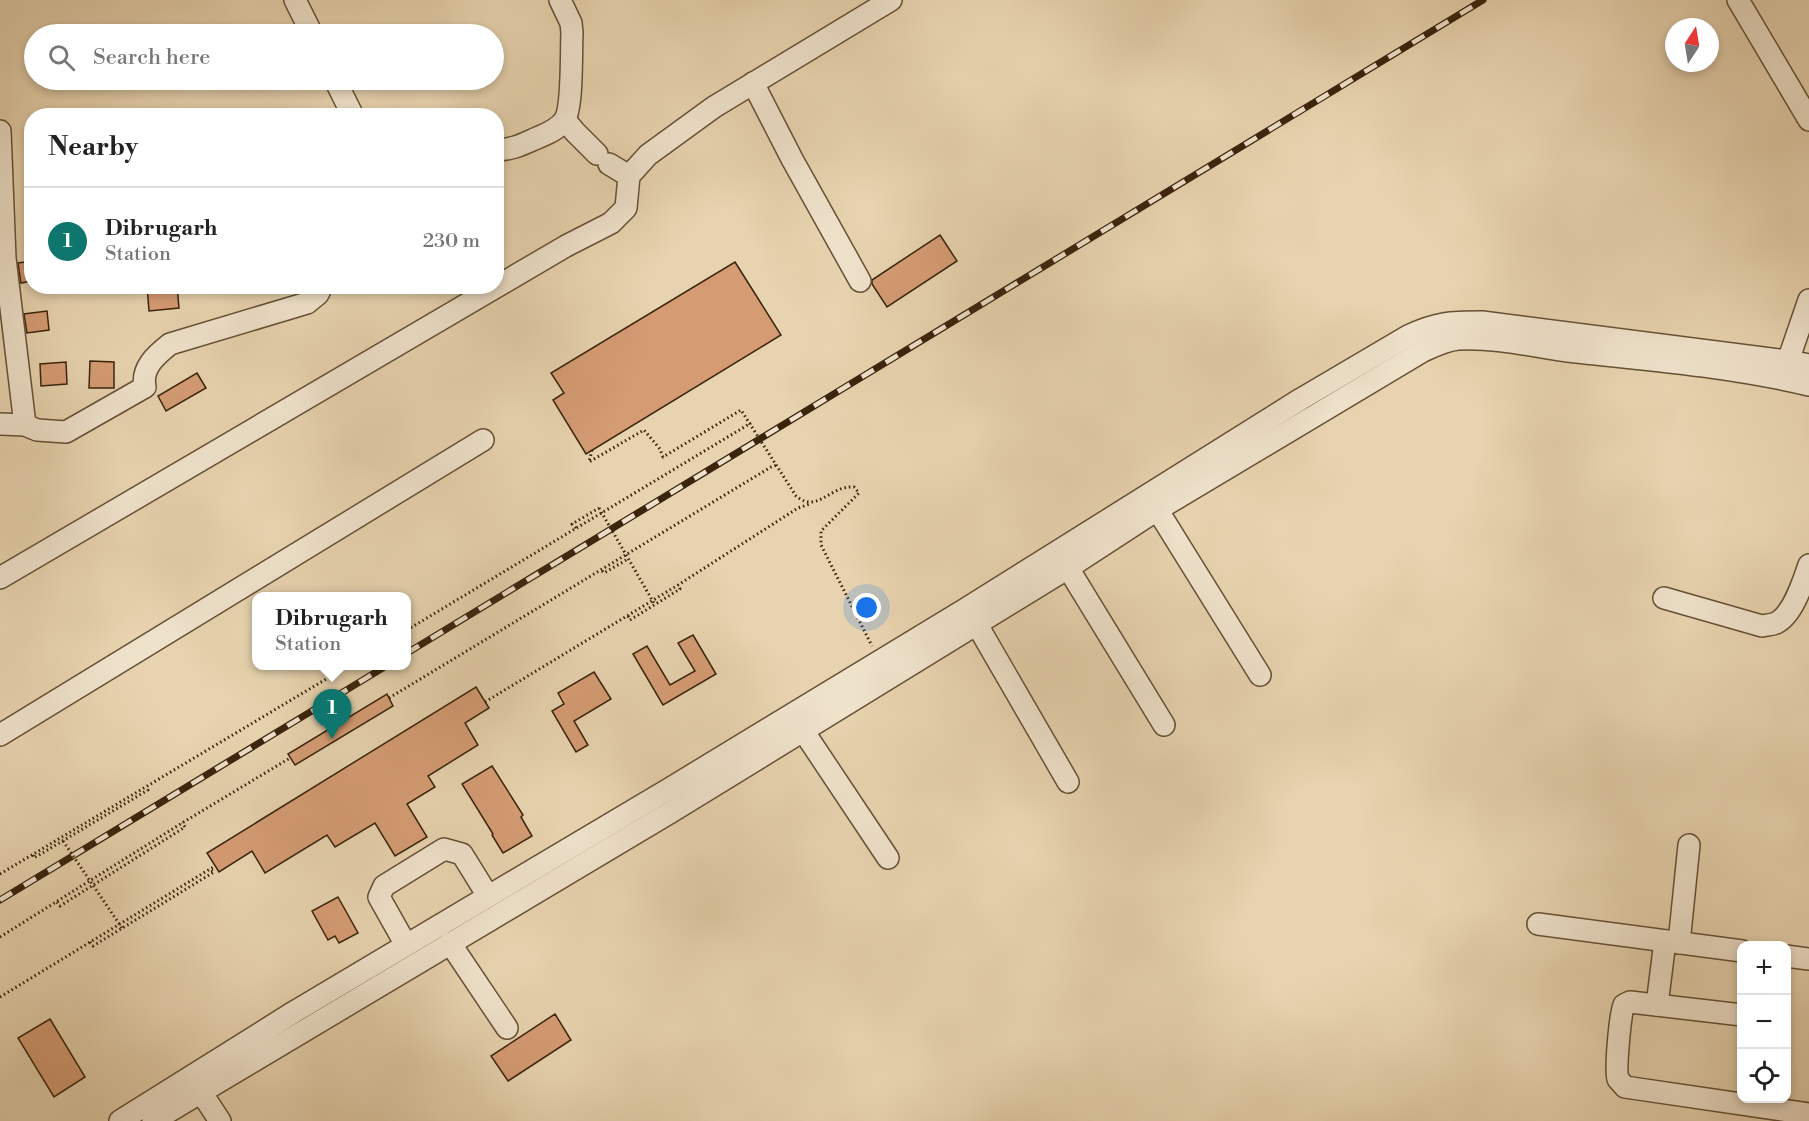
<!DOCTYPE html>
<meta charset="utf-8">
<style>
body{margin:0;font-family:"Libre Bodoni",serif;background:#f2f2f2;color:#222}
.controls{position:absolute;right:18px;bottom:18px;display:grid;overflow:hidden;border-radius:12px;box-shadow:0 3px 9px #0003}
.controls button{width:54px;height:54px;display:grid;place-items:center;padding:0;border:0;border-bottom:2px solid #e0e0e0;background:#fff;color:#222;font:30px sans-serif}
.compass{position:absolute;left:1665px;top:18px;width:54px;height:54px;border-radius:50%;background:#fff;box-shadow:0 3px 9px #0003;rotate:12deg}
.you{position:absolute;left:867px;top:608px;width:21px;height:21px;margin:-15px;border:4px solid #fff;border-radius:50%;background:#1a73e8;box-shadow:0 0 0 9px #1a73e833}
.badge{display:grid;place-items:center;width:39px;height:39px;border-radius:50%;background:#0f766e;color:#fff;font-size:20px;font-weight:700}
.pin{position:absolute;translate:-50% -50px;filter:drop-shadow(0 2px 3px #0008)}
.pin::after{content:'';position:absolute;top:32px;width:21px;height:18px;background:inherit;clip-path:polygon(0 0,100% 0,50% 100%)}
.popup{position:absolute;left:252px;top:592px;width:159px;height:78px;box-sizing:border-box;display:grid;place-content:center;border-radius:12px;background:#fff;filter:drop-shadow(0 2px 4px #0005);font-size:20px;white-space:nowrap;color:#767676}
.popup b{font-size:22px;color:#222}
.popup::after{content:'';position:absolute;left:50%;top:100%;margin-left:-12px;border:12px solid transparent;border-top-color:#fff}
.list{margin:0;padding:0;list-style:none}
h2{display:flex;justify-content:space-between;align-items:center;height:78px;margin:0;padding:0 24px;font-size:26px}
h2 small{font-size:20px;font-weight:400;color:#767676}
.list li{display:grid;grid-template-columns:39px 1fr auto;gap:18px;align-items:center;box-sizing:border-box;height:108px;padding:0 24px;border-top:2px solid #e0e0e0}
.list b{display:block;font-size:22px;white-space:nowrap}
.list p{margin:0;font-size:20px;white-space:nowrap;color:#767676}
.list em{font-size:20px;font-style:normal;color:#767676}
.icon{flex:none;width:33px;height:33px;fill:none;stroke:currentColor;stroke-width:2;stroke-linecap:round;stroke-linejoin:round}
.map{position:relative;flex:none;width:1809px;height:1121px;overflow:hidden}
.search{position:absolute;background:#fff;box-shadow:0 3px 9px #0003;left:24px;top:24px;width:480px;height:66px;display:flex;align-items:center;gap:15px;box-sizing:border-box;padding:0 21px;border-radius:33px;color:#767676;font-size:22px}
.panel{position:absolute;background:#fff;box-shadow:0 3px 9px #0003;left:24px;top:108px;width:480px;height:186px;border-radius:24px}
.map>svg:first-child{display:block}
.building{fill:#d59c74;stroke:#3a240c;stroke-width:1.5}
.lines{fill:none;stroke-linecap:round;stroke-linejoin:round}
.minor-casing{stroke:#655035;stroke-width:24}
.path{stroke:#3a240c;stroke-width:3;stroke-dasharray:1.5 3;stroke-linecap:butt}
.minor{stroke:#efe2cb;stroke-width:21}
.rail-casing{stroke:#3a240c;stroke-width:7}
.rail{stroke:#efe2cb;stroke-width:4.5;stroke-dasharray:14;stroke-linecap:butt}
.path-bridge{stroke:#3a240c;stroke-width:3;stroke-dasharray:1.5 3;stroke-linecap:butt}
</style>
<div class="map">
<svg width="1809" height="1121" viewBox="0 0 1809 1121">
<rect width="100%" height="100%" fill="#e7d3af"/>
<filter id="stains"><feTurbulence type="fractalNoise" baseFrequency=".00333" numOctaves="4"/><feColorMatrix values="0 0 0 0 .2 0 0 0 0 .09 0 0 0 0 .02 0 0 0 .5 -.17"/></filter>
<radialGradient id="worn" r=".72"><stop offset=".6" stop-color="#630" stop-opacity="0"/><stop offset="1" stop-color="#630" stop-opacity=".3"/></radialGradient>
<!-- building -->
<g class="building">
<path d="M940 235 957 261 887 307 872 284V280Z"/>
<path d="M32 261V281L21 283 18 263Z"/>
<path d="M735 262 781 335 586 454 553 400 564 393 551 373Z"/>
<path d="M147 286H177L179 308 149 311Z"/>
<path d="M47 311 49 330 27 333 24 314Z"/>
<path d="M90 361 114 362V388H89Z"/>
<path d="M66 362 67 384 41 386 40 364Z"/>
<path d="M197 373 206 388 166 411 158 396Z"/>
<path d="M693 635 716 674 663 705 633 654 647 646 670 685 695 671 678 643Z"/>
<path d="M594 672 611 699 574 721 588 745 576 752 552 711 564 704 558 693Z"/>
<path d="M476 687 489 708 465 723 478 745 428 776 435 787 407 804 427 837 395 856 375 823 335 847 327 835 265 873 252 851 219 872 207 853Z"/>
<path d="M387 694 393 706 295 765 288 754Z"/>
<path d="M492 766 523 815 521 817 532 836 503 853 492 835 493 834 462 784Z"/>
<path d="M338 897 358 933 339 943 335 936 328 940 312 911Z"/>
<path d="M555 1014 571 1040 508 1081 491 1056Z"/>
<path d="M50 1019 85 1077 54 1097 18 1038Z"/>
</g>
<g class="lines">
<defs>
<g id="minor">
<path d="M295 0 312 34"/>
<path d="M1738 0 1809 120"/>
<path d="M335 80 353 116"/>
<path d="M753 83 792 159 860 281"/>
<path d="M565 120 575 132 597 154"/>
<path d="M0 131 5 258 25 425"/>
<path d="M496 150C512 150 523 144 537 138 546 134 557 130 564 121 573 109 571 50 572 33L571 23 560 0"/>
<path d="M609 164 629 176"/>
<path d="M1786 374 1788 361 1809 300"/>
<path d="M0 424 25 425 37 430 66 432 145 387C141 368 156 355 170 344L307 303 318 294 322 286"/>
<path d="M1150 498 1260 675"/>
<path d="M1068 568 1164 725"/>
<path d="M0 578 566 246 611 223 626 208 629 176 648 155 714 107 891 0"/>
<path d="M1664 598 1762 626C1766 625 1772 625 1776 623 1793 615 1803 582 1809 565"/>
<path d="M967 613 976 623 1068 782"/>
<path d="M796 720 888 858"/>
<path d="M0 735 483 440"/>
<path d="M1538 924 1742 951"/>
<path d="M450 943 507 1028"/>
<path d="M1679 943 1689 845"/>
<path d="M406 945 379 897 384 886 444 849 462 854 488 896"/>
<path d="M1786 956 1809 959"/>
<path d="M1657 1005 1665 941"/>
<path d="M1742 1015 1630 1002 1624 1005C1620 1014 1615 1071 1618 1079 1619 1080 1624 1086 1625 1087L1809 1114"/>
<path d="M193 1080 220 1121"/>
<path d="M120 1121 294 1012 669 789 964 610 1301 399 1408 336C1437 322 1451 322 1482 322L1788 361 1809 365"/>
<path d="M153 1121 671 812 1068 568 1157 510 1423 351C1434 346 1446 340 1458 339 1495 337 1532 346 1568 351 1648 360 1730 366 1809 385"/>
</g>
</defs>
<!-- minor casing -->
<use href="#minor" class="minor-casing"/>
<!-- path -->
<g class="path">
<path d="M592 450 589 462 644 430 660 449 663 457 741 410 796 496C818 514 830 485 854 487L859 493 821 531V545L872 646"/>
<path d="M576 528 572 524 599 508"/>
<path d="M602 571 604 573 628 559"/>
<path d="M628 616 630 620 680 589 678 585"/>
<path d="M407 630 751 423"/>
<path d="M389 698 771 467 777 465"/>
<path d="M485 702 678 585 798 508 810 504"/>
<path d="M33 855 34 858 148 790 146 787"/>
<path d="M0 874 348 666"/>
<path d="M57 902 60 906 185 827 182 823"/>
<path d="M0 937 182 823 290 758"/>
<path d="M90 942 93 946 214 872 210 869"/>
<path d="M0 997 215 866"/>
</g>
<!-- minor -->
<use href="#minor" class="minor"/>
<defs>
<g id="rail">
<path d="M407 653 1483 0"/>
<path d="M0 900 386 666"/>
</g>
</defs>
<!-- rail casing -->
<use href="#rail" class="rail-casing"/>
<!-- rail -->
<use href="#rail" class="rail"/>
<!-- path-bridge -->
<g class="path-bridge">
<path d="M599 508 655 605"/>
<path d="M63 841 122 928"/>
</g>
</g>
<rect width="100%" height="100%" filter="url(#stains)"/>
<rect width="100%" height="100%" fill="url(#worn)"/>
</svg>
<div class="controls">
<button>+</button>
<button>−</button>
<button><svg class="icon" aria-label="locate" viewBox="0 0 24 24"><circle cx="12" cy="12" r="6"/><path d="M12 2v4M12 18v4M2 12h4M18 12h4"/></svg></button>
</div>
<svg class="compass" viewBox="-18 -18 36 36"><path d="M0-13l5 13h-10z" fill="#e53935"/><path d="M0 13l5-13h-10z" fill="#767676"/></svg>
<div class="you"></div>
<div class="pin badge" style="left:332px;top:739px">1</div>
<div class="popup"><b>Dibrugarh</b>Station</div>
<div class="search"><svg class="icon" aria-label="search" viewBox="0 0 24 24"><circle cx="10" cy="10" r="6"/><path d="M15 15l6 6"/></svg>Search here</div>
<section class="panel">
<h2>Nearby<small></small></h2>
<ul class="list">
<li><span class="badge">1</span><div><b>Dibrugarh</b><p>Station</p></div><em>230 m</em></li>
</ul>
</section>
</div>
